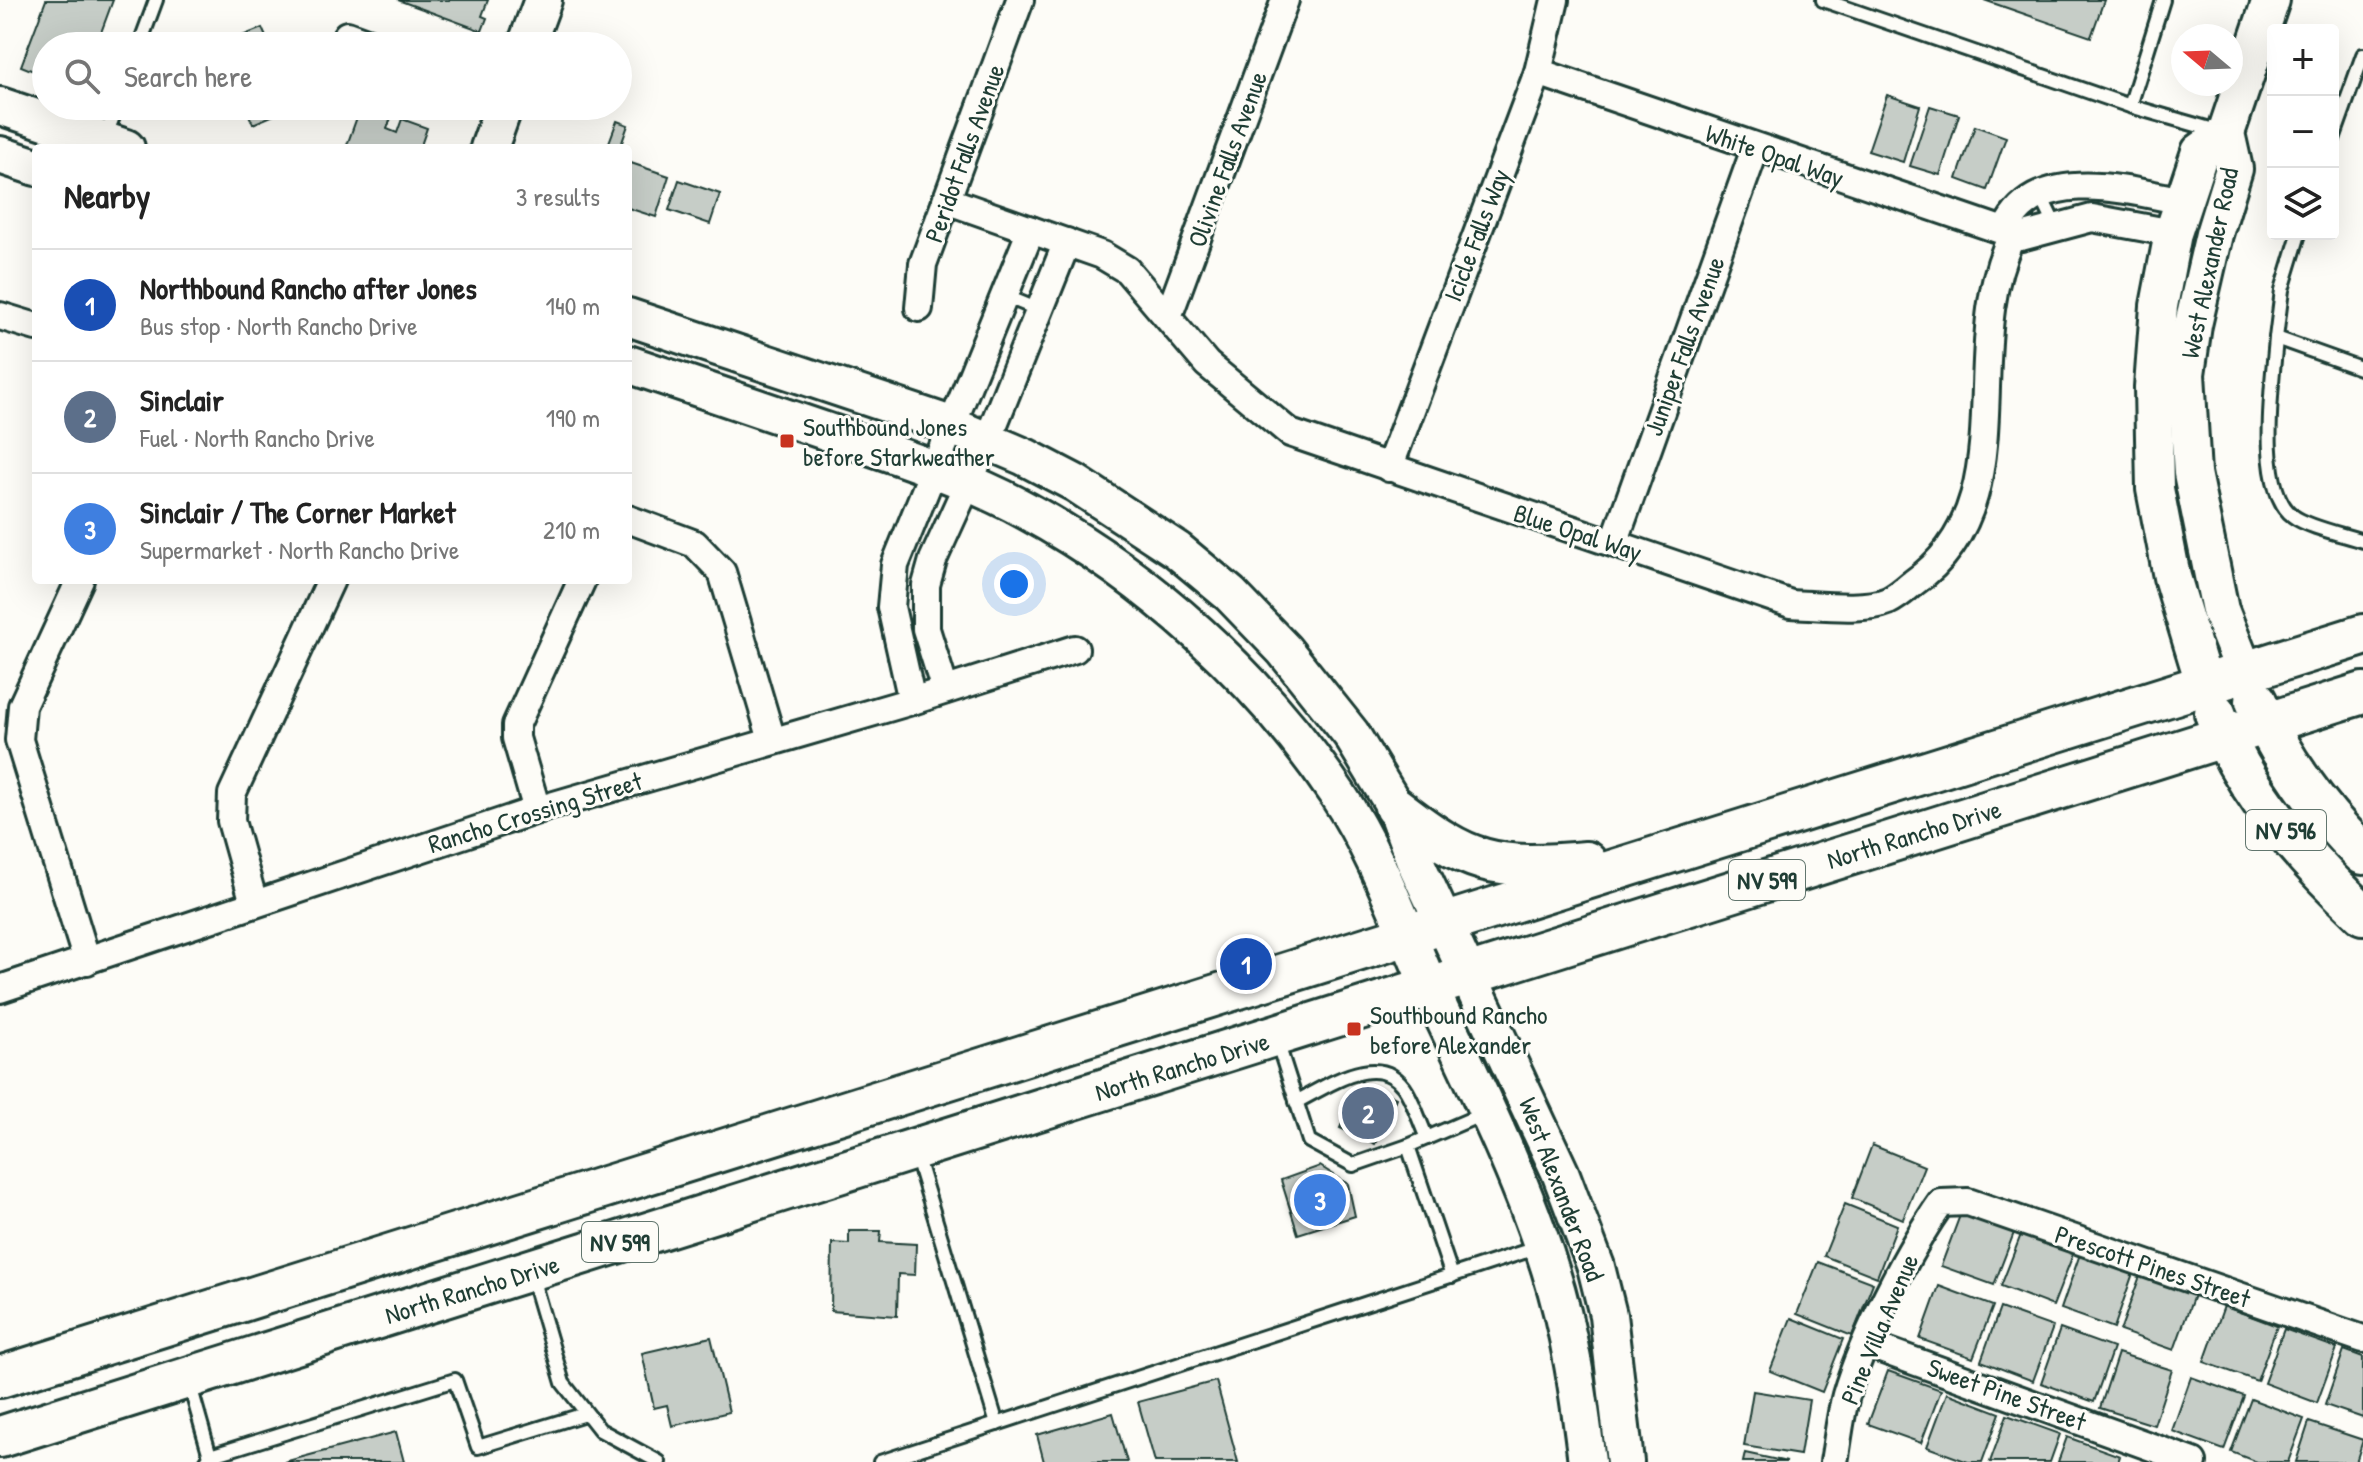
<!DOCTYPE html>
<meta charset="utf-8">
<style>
body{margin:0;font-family:"Patrick Hand",sans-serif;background:#f6f6f6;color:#222}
.controls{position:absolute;right:24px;top:24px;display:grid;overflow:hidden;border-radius:8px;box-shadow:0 8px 32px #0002}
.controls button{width:72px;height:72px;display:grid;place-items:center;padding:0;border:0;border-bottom:2px solid #e0e0e0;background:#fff;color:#222;font:40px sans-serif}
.compass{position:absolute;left:2171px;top:24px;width:72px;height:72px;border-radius:50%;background:#fff;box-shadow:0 8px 32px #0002;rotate:289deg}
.you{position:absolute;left:1014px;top:584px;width:28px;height:28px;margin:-20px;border:6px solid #fff;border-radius:50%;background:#1a73e8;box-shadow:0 0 0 12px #1a73e833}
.badge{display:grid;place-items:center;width:52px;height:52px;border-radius:50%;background:#c8321e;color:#fff;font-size:26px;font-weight:700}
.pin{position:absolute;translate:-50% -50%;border:4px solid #fff;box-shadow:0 2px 8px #0006}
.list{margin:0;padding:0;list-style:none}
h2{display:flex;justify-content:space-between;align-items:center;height:104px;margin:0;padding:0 32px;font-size:34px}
h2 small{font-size:26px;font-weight:400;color:#767676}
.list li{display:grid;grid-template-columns:52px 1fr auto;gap:24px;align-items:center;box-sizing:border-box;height:112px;padding:0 32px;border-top:2px solid #e0e0e0}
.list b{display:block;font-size:30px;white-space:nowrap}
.list p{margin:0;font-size:26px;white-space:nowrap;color:#767676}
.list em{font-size:26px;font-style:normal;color:#767676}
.icon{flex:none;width:44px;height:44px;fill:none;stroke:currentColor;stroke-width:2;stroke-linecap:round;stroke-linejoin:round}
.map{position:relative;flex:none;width:2363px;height:1462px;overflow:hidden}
.search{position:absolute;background:#fff;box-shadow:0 8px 32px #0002;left:32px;top:32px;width:600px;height:88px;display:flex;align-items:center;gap:20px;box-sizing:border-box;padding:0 28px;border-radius:44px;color:#767676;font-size:30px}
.panel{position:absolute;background:#fff;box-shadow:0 8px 32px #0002;left:32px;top:144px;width:600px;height:440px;border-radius:8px}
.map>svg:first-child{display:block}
.building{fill:#c6cdc7;stroke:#1f3d34;stroke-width:2}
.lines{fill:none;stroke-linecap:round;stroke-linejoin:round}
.lane-casing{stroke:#1f3d34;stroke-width:18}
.street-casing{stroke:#1f3d34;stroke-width:32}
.secondary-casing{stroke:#1f3d34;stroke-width:42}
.primary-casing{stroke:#1f3d34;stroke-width:46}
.lane{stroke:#fdfcf7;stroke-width:12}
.street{stroke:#fdfcf7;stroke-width:26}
.secondary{stroke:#fdfcf7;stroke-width:36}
.primary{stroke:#fdfcf7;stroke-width:40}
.poi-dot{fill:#c8321e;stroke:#fdfcf7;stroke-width:3}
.labels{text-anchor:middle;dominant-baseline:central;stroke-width:6;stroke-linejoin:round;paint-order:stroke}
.shield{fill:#fdfcf7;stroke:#62766e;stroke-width:2}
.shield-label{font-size:24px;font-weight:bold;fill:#1f3d34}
.street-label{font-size:26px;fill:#1f3d34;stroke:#fdfcf7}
.poi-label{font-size:26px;fill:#1f3d34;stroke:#fdfcf7;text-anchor:start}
</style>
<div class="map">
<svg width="2363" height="1462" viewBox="0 0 2363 1462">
<rect width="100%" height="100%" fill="#fdfcf7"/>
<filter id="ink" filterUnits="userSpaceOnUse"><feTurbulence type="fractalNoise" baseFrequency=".0125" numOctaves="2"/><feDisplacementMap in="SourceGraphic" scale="16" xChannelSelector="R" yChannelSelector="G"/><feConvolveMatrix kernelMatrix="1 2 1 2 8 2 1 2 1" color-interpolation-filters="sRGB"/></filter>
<g filter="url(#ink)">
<!-- building -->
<g class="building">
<path d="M46 0H113L96 46H46V76L21 66Z"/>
<path d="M398 0H488L482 16 487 18 482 31Z"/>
<path d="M1984 0H2104L2091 37Z"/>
<path d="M262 28 270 46H220V45Z"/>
<path d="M1887 95 1920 106 1903 162 1868 151Z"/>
<path d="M245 106H286L288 109 253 124Z"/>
<path d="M361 106 395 107 387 129 397 133 402 119 427 128 420 148H346Z"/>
<path d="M1930 106 1959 115 1940 175 1910 166Z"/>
<path d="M617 121 628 125 620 148H607Z"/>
<path d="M1975 126 2006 137 1987 190 1957 179Z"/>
<path d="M628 162 669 176 656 217 628 208Z"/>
<path d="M679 180 720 194 710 224 669 210Z"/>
<path d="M1361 1082 1396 1098 1375 1144 1340 1128Z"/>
<path d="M1872 1145 1924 1166 1903 1219 1852 1198Z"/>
<path d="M1320 1166 1348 1184 1355 1216 1298 1234 1281 1180Z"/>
<path d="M1845 1204 1897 1225 1877 1277 1824 1256Z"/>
<path d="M1962 1210 2015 1230 1994 1285 1941 1266Z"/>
<path d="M849 1231H881L880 1242 916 1244 915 1275 898 1274 897 1316 831 1311 832 1243 849 1244Z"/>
<path d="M2022 1232 2074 1252 2053 1306 2001 1286Z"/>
<path d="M2080 1254 2133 1273 2114 1328 2061 1309Z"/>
<path d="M1818 1262 1873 1283 1852 1336 1797 1314Z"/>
<path d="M2140 1276 2194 1295 2174 1350 2120 1331Z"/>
<path d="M1939 1286 1993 1306 1973 1358 1920 1339Z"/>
<path d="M2224 1306 2277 1326 2257 1381 2204 1362Z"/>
<path d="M2000 1308 2053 1327 2033 1381 1981 1361Z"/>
<path d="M1791 1318 1843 1339 1822 1392 1770 1371Z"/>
<path d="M2060 1329 2113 1348 2094 1402 2041 1383Z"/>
<path d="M2284 1329 2337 1348 2317 1403 2264 1383Z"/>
<path d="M711 1337 729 1412 672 1426 667 1405 654 1408 642 1353Z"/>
<path d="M2344 1350 2363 1357V1418L2325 1405Z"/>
<path d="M2118 1353 2172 1370 2154 1425 2100 1408Z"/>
<path d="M1888 1371 1941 1390 1921 1443 1868 1424Z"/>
<path d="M2191 1377 2244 1396 2224 1450 2172 1431Z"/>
<path d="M1216 1381 1238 1462H1155L1138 1402Z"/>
<path d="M1753 1391 1809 1400 1800 1455 1744 1446Z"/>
<path d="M1947 1393 2000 1413 1982 1462H1968L1927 1447Z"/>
<path d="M2251 1399 2304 1419 2288 1462H2257L2231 1452Z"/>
<path d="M1113 1413 1127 1462H1044L1037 1435Z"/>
<path d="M2007 1415 2060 1434 2050 1462H1990Z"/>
<path d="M2309 1422 2363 1440 2356 1462H2296Z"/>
<path d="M396 1432 404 1462H284Z"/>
<path d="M2067 1437 2120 1456 2118 1462H2058Z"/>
<path d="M1745 1453 1787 1462H1743Z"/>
</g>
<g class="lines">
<defs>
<g id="lane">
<path d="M1823 0 2130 106"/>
<path d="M2163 0 2130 106 2217 131"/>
<path d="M139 46 156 0"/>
<path d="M105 138 117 106"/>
<path d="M2333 139 2363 55"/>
<path d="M2041 196 2055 225"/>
<path d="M2299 234 2282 290 2276 338 2363 369"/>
<path d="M1005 296 1039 310"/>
<path d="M2276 338C2273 380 2256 489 2293 516 2307 527 2345 535 2363 541"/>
<path d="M1277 1041 1309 1141 1353 1165 1408 1146"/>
<path d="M1296 1102C1328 1086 1381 1047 1407 1092 1415 1106 1420 1123 1427 1138"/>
<path d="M916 1155 997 1424"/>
<path d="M531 1274 563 1383 600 1430 659 1462"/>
<path d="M1452 1276 1408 1146 1485 1113"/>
<path d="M189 1382 210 1456 206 1462"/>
<path d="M210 1456 455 1380 478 1447 585 1414"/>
<path d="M880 1462 1539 1247"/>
</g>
<g id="street">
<path d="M347 35 377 46"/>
<path d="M1538 72 2021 237 2092 218 2173 233"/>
<path d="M946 200 1102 255 1127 270 1207 364 1290 433 1791 604C1818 605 1864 611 1888 601 1897 597 1906 589 1913 583 2029 502 1955 347 2013 234L2009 223C2042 165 2131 191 2183 201"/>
<path d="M919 308 923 264 1020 0"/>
<path d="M0 316 36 327"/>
<path d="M1168 317 1285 0"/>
<path d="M1389 468 1538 72 1555 0"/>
<path d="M628 519 695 544 722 572 772 740"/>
<path d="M1614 543 1755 149"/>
<path d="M80 580 22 706 19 740 87 961"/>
<path d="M945 690 926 629V585L933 560 988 439 1067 242"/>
<path d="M912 701 891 607 895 565 1031 230"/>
<path d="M537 810 516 738V725L582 580"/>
<path d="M254 903 231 821 232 794 331 580"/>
<path d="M0 989 537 810 912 701 1075 649"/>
<path d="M1867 1344 2193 1462"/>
<path d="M1834 1462C1838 1440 1840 1417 1846 1395 1862 1340 1908 1250 1941 1203L1968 1202 2363 1339"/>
</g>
<g id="secondary">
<path d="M526 46 543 0"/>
<path d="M0 106 126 148"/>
<path d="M489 148 504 106"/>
<path d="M0 155 36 167"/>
<path d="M628 317 942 422 1025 457 1075 483 1177 550 1230 594 1284 650 1351 734 1395 807 1415 861 1560 1172 1596 1267 1608 1315 1625 1462"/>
<path d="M628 364C698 388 767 411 837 435 901 457 967 478 1027 511 1149 577 1261 679 1338 795 1381 860 1406 937 1439 1008 1479 1093 1522 1179 1550 1269 1570 1331 1579 1397 1587 1462"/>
<path d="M2245 673 2220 610 2192 473 2186 374 2193 325 2214 234 2234 169 2226 133 2271 0"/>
<path d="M2205 686 2172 577 2155 489 2153 387 2159 306 2173 233 2200 152 2226 133"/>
</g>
<g id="primary">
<path d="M2256 701C2279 756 2320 812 2363 854"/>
<path d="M2215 713C2242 790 2305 859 2363 914"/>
<path d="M1395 807C1470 865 1492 870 1586 862"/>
<path d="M0 1377 2363 635"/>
<path d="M0 1437 2363 693"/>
</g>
</defs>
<!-- lane casing -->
<use href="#lane" class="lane-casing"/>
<!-- street casing -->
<use href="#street" class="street-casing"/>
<!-- secondary casing -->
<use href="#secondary" class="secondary-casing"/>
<!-- primary casing -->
<use href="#primary" class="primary-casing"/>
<!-- lane -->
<use href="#lane" class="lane"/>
<!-- street -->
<use href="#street" class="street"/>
<!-- secondary -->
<use href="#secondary" class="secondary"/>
<!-- primary -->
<use href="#primary" class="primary"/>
</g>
</g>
<!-- markers -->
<g class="poi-dot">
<rect x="779" y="433" width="16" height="16" rx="4"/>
<rect x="1346" y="1021" width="16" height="16" rx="4"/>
</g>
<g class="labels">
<!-- shield labels -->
<g class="shield">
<rect x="2246" y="810" width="80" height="40" rx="6"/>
<rect x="1729" y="860" width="76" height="40" rx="6"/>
<rect x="582" y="1222" width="76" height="40" rx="6"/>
</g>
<g class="shield-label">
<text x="2286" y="830">NV 596</text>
<text x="1767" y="880">NV 599</text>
<text x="620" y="1242">NV 599</text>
</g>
<!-- street labels -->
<g class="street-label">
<text transform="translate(964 153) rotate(-70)">Peridot Falls Avenue</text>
<text transform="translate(1775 155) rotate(19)">White Opal Way</text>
<text transform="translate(1227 159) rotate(-70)">Olivine Falls Avenue</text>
<text transform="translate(1476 235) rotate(-69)">Icicle Falls Way</text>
<text transform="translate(2209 263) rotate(-78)">West Alexander Road</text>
<text transform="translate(1684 346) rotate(-70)">Juniper Falls Avenue</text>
<text transform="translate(1578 532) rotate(18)">Blue Opal Way</text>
<text transform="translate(535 812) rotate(-17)">Rancho Crossing Street</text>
<text transform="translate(1914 834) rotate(-17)">North Rancho Drive</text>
<text transform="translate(1182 1066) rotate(-17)">North Rancho Drive</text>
<text transform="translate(1562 1189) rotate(69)">West Alexander Road</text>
<text transform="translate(2153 1266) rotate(19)">Prescott Pines Street</text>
<text transform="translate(472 1289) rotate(-17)">North Rancho Drive</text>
<text transform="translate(1879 1329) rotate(-67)">Pine Villa Avenue</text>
<text transform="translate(2007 1394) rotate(20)">Sweet Pine Street</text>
</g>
<!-- poi labels -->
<g class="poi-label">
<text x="803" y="426">Southbound Jones<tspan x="803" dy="30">before Starkweather</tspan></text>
<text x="1370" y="1014">Southbound Rancho<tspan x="1370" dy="30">before Alexander</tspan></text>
</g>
</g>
</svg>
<div class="controls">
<button>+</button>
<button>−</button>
<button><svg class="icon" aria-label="layers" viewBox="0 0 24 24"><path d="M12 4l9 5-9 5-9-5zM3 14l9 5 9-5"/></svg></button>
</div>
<svg class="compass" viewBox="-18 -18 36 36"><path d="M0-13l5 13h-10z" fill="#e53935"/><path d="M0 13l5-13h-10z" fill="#767676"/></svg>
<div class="you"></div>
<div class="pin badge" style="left:1246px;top:964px;background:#1a4fb4">1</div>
<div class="pin badge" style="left:1368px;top:1113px;background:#5c6f8a">2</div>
<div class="pin badge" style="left:1320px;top:1200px;background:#3f7fe0">3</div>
<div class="search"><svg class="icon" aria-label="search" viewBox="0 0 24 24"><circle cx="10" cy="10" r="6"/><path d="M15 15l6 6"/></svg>Search here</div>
<section class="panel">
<h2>Nearby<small>3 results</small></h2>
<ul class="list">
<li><span class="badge" style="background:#1a4fb4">1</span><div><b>Northbound Rancho after Jones</b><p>Bus stop · North Rancho Drive</p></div><em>140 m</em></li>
<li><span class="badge" style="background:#5c6f8a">2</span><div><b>Sinclair</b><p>Fuel · North Rancho Drive</p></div><em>190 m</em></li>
<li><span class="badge" style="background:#3f7fe0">3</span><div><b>Sinclair / The Corner Market</b><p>Supermarket · North Rancho Drive</p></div><em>210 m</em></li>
</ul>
</section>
</div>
